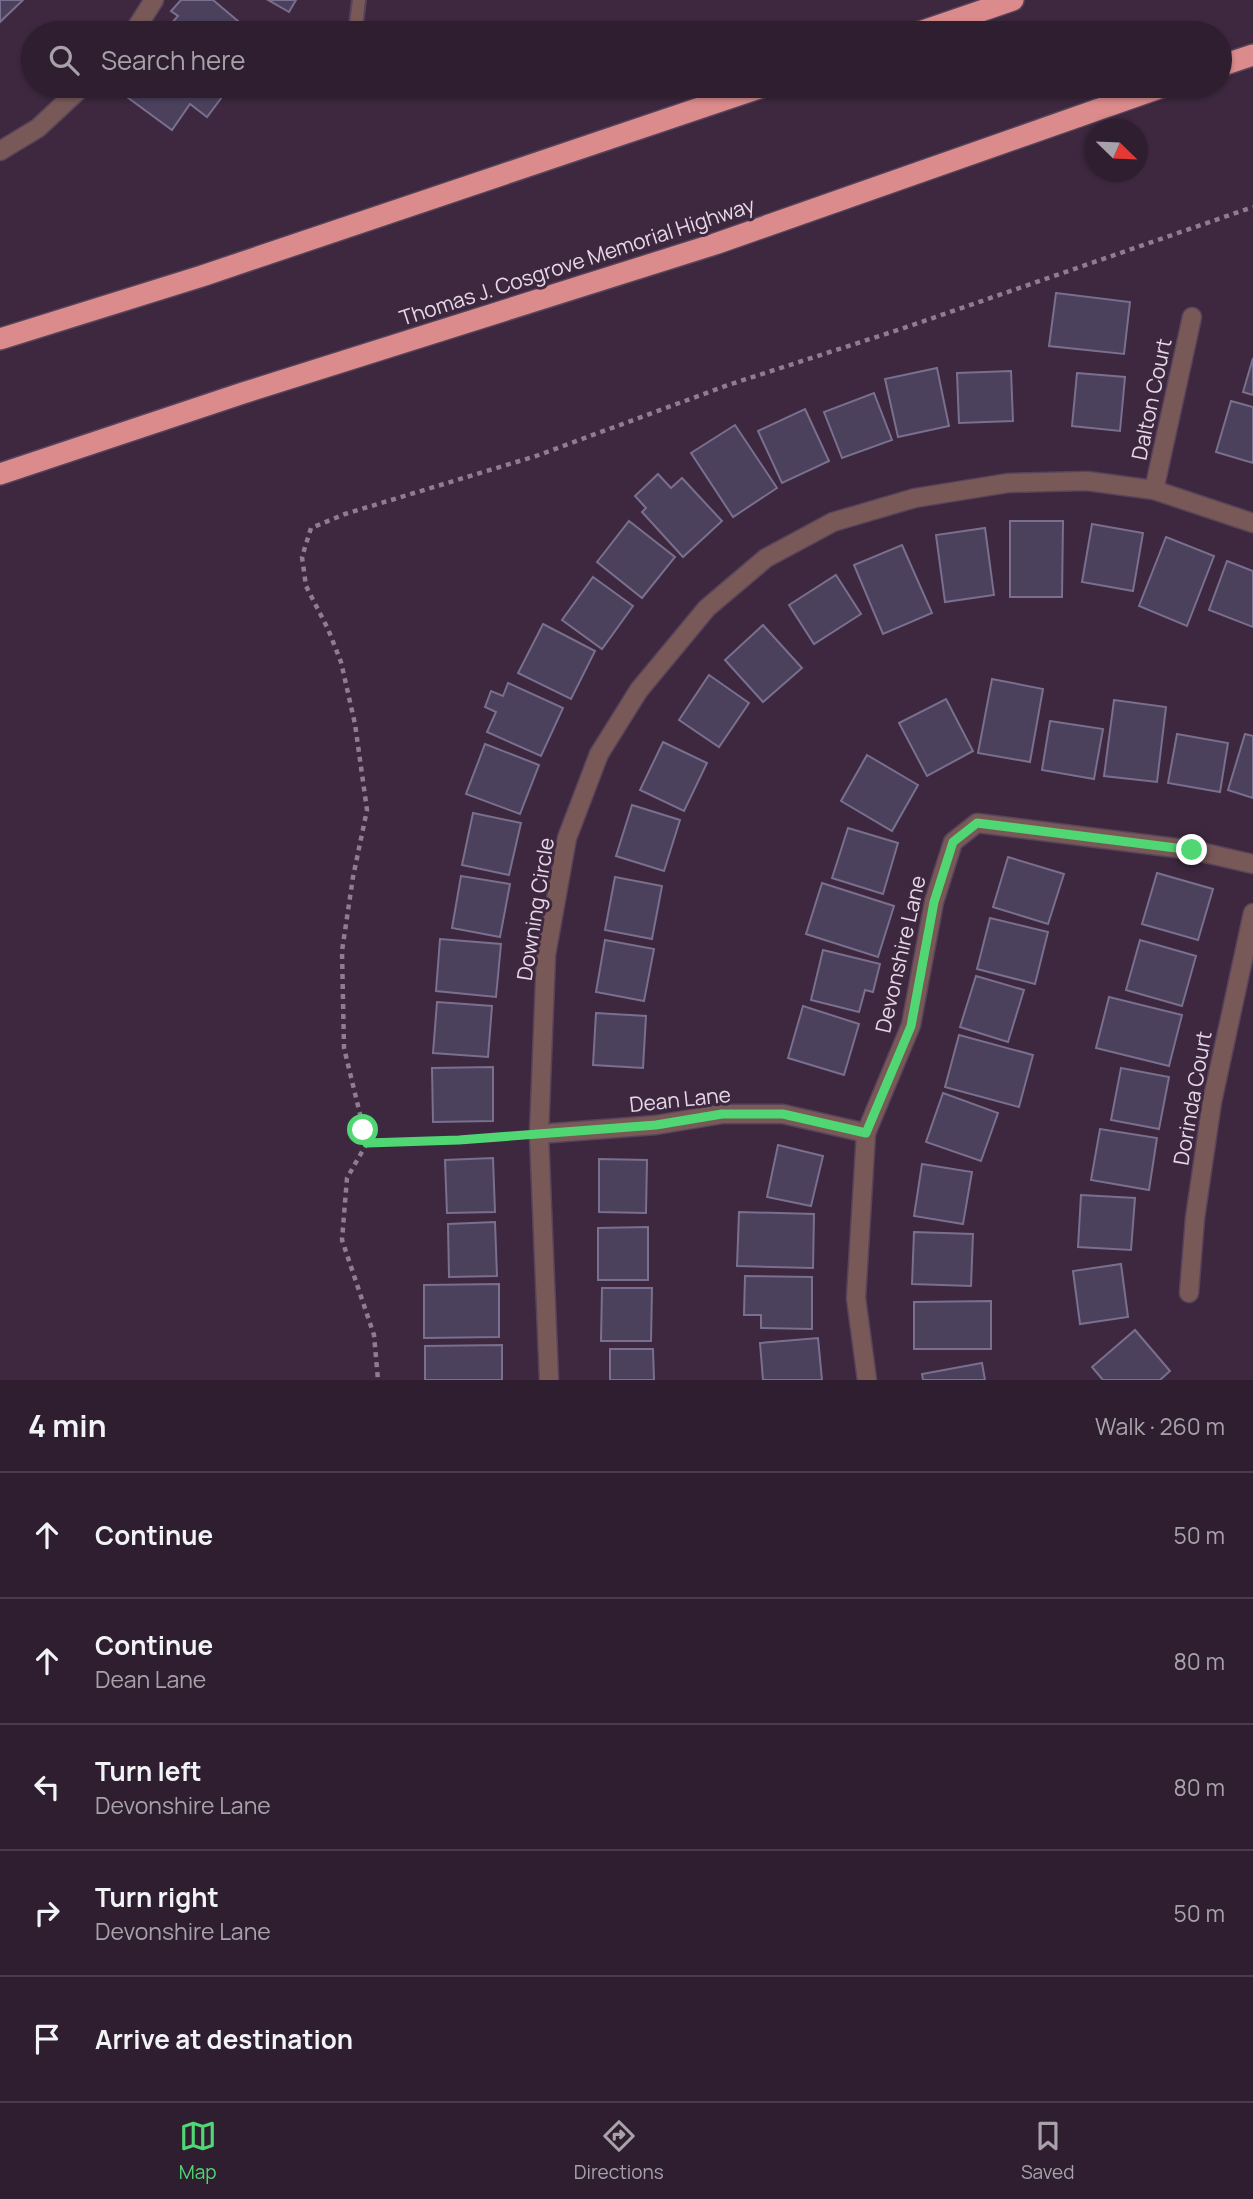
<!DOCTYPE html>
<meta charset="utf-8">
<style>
body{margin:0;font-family:Manrope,sans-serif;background:#3a2b3b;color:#f1f3f6}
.compass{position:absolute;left:1085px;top:119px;width:63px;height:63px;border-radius:50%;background:#2e1e2f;box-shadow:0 2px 5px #0004;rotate:113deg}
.stop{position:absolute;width:21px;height:21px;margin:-16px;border:5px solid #51d674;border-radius:50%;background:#fff}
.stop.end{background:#51d674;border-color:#fff;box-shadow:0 2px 7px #0008}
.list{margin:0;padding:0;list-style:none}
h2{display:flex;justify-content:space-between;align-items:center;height:91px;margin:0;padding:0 28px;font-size:30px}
h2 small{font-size:23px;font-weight:400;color:#a7a2aa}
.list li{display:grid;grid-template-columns:46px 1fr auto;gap:21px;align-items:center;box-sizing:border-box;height:126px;padding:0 28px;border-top:2px solid #493c4b}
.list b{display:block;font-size:26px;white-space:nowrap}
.list p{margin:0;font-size:23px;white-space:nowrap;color:#a7a2aa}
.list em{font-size:23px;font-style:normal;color:#a7a2aa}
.icon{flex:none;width:38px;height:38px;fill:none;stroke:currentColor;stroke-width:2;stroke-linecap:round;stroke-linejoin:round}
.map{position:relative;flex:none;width:1253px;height:1380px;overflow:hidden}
.search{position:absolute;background:#2e1e2f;box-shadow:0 2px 5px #0004;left:21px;right:21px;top:21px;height:77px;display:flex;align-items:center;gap:18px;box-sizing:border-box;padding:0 24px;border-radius:38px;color:#a7a2aa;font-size:26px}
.sheet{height:721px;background:#2e1e2f}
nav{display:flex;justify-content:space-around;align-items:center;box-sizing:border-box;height:98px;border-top:2px solid #493c4b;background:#2e1e2f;font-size:19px;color:#a7a2aa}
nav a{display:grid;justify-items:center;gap:4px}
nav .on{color:#51d674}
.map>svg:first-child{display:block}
.building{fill:#4b415d;stroke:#796f8e;stroke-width:2}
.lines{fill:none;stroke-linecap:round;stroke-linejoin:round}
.lane-casing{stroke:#58445a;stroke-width:16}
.street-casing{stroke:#58445a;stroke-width:21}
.highway-casing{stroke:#58445a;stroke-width:24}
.path{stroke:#8e7d8f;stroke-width:4.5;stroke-dasharray:5 5;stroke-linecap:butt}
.lane{stroke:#795858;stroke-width:12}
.street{stroke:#795858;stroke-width:18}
.highway{stroke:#db8b8c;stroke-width:21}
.route{stroke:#51d674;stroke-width:9}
.labels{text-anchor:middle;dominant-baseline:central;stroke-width:6;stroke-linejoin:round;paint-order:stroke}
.street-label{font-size:21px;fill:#e6d8e6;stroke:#3d283f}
</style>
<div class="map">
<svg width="1253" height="1380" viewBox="0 0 1253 1380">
<rect width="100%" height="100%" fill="#3d283f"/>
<!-- building -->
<g class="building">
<path d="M0 0H23L0 22Z"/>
<path d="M181 0H213L251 32 163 33 178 16 171 11Z"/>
<path d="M268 0H296L289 12Z"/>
<path d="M112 86H207L222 97 207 117 190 104 172 130Z"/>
<path d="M1056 293 1130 302 1124 354 1049 346Z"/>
<path d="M1253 358V395L1243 392Z"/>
<path d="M937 368 949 426 898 437 885 379Z"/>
<path d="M1011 371 1013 421 959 423 957 373Z"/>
<path d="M1077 373 1125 377 1120 431 1072 426Z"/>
<path d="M874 393 892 440 842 458 824 412Z"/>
<path d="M1231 401 1253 407V463L1216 452Z"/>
<path d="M805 409 829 461 782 483 758 431Z"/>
<path d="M735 425 777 488 733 517 691 453Z"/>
<path d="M658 474 671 488 682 478 722 521 683 557 642 512 646 508 635 496Z"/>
<path d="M629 521 675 557 642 598 597 562Z"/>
<path d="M1010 521H1063L1062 597H1010Z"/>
<path d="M1092 524 1143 533 1133 591 1082 582Z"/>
<path d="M985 528 994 595 945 602 936 535Z"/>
<path d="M1166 537 1214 556 1187 626 1139 606Z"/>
<path d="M902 545 932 613 883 634 854 565Z"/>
<path d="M1227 561 1253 571V627L1209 610Z"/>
<path d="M836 575 861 614 814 644 789 605Z"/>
<path d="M593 577 633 606 602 649 562 620Z"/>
<path d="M543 624 595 651 571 699 518 673Z"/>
<path d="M763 625 802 668 763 702 725 660Z"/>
<path d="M709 675 749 703 719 747 679 720Z"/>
<path d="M992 679 1043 689 1030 762 978 753Z"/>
<path d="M508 683 563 708 541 756 487 732 496 712 485 707 491 691 503 696Z"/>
<path d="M946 699 973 751 927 776 899 723Z"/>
<path d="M1114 700 1166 707 1157 782 1104 776Z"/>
<path d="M1050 721 1103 729 1094 779 1042 770Z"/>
<path d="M1177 734 1228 743 1220 792 1168 783Z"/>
<path d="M1245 734 1253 736V798L1228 790Z"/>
<path d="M663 742 707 763 684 811 640 790Z"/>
<path d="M485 744 539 765 520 814 466 794Z"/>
<path d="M867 755 918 785 892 831 841 801Z"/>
<path d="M632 805 680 820 664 871 616 856Z"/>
<path d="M473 813 521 823 509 875 462 865Z"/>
<path d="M848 828 898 843 883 894 832 878Z"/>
<path d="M1008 857 1064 874 1048 924 993 907Z"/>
<path d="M1157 873 1213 889 1198 940 1142 924Z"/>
<path d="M461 876 510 884 500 937 452 928Z"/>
<path d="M615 877 662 886 652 939 605 930Z"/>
<path d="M822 883 894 906 878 957 806 934Z"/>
<path d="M990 918 1048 932 1035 984 977 969Z"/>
<path d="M440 939 501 944 496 997 436 991Z"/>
<path d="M605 940 654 949 644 1001 596 992Z"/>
<path d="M1140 940 1196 956 1182 1006 1126 990Z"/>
<path d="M823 950 880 964 873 992 865 990 859 1012 811 1000Z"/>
<path d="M976 976 1024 990 1008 1042 960 1027Z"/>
<path d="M1109 997 1182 1015 1169 1066 1096 1048Z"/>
<path d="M437 1002 492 1006 488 1057 433 1053Z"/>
<path d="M803 1006 859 1024 844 1075 788 1058Z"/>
<path d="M596 1013 646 1016 643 1068 593 1065Z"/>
<path d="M959 1035 1033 1055 1019 1107 945 1087Z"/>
<path d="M493 1067V1121L433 1122 432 1068Z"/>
<path d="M1121 1068 1169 1077 1159 1129 1111 1120Z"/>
<path d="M943 1093 998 1113 981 1161 926 1142Z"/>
<path d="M1100 1129 1157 1138 1149 1190 1091 1180Z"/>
<path d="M778 1145 823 1156 811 1206 767 1197Z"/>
<path d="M493 1158 495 1212 447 1213 445 1160Z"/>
<path d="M599 1159 647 1160 646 1213 599 1212Z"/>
<path d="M922 1164 972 1172 963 1224 914 1216Z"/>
<path d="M1081 1195 1135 1198 1131 1250 1078 1247Z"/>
<path d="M739 1212 814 1214 813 1268 737 1266Z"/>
<path d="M495 1222 497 1276 449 1277 448 1224Z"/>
<path d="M648 1227V1280H598V1228Z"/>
<path d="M914 1232 973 1234 971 1286 912 1284Z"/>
<path d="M1121 1264 1128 1317 1080 1324 1073 1271Z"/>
<path d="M745 1276 812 1277V1329L761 1328V1315H744Z"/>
<path d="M499 1284V1337L424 1338V1285Z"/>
<path d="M602 1288H652L651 1341H601Z"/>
<path d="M991 1301V1349H914V1302Z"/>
<path d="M1135 1330 1170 1371 1160 1380H1103L1092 1367Z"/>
<path d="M818 1338 822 1380H763L760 1343Z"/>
<path d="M502 1345V1380H425V1346Z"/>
<path d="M610 1349H653L654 1380H610Z"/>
<path d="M982 1363 985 1380H923L922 1374Z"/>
</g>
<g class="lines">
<defs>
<path id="lane" d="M355 33 359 0"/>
<g id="street">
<path d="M133 33 154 0"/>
<path d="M0 151 38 128 83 86"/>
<path d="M1154 490 1192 317"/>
<path d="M539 1134 656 1125 722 1114H783L866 1133"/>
<path d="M1189 1293 1195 1218 1212 1102 1253 913"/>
<path d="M549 1380 539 1134 546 955 567 838 599 754 639 690 707 608 766 558 833 522 915 498 1008 483 1087 481 1154 490 1253 523"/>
<path d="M867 1380 856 1298 866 1133 911 1025 934 902 953 842 977 823 1192 850 1253 864"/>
</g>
<g id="highway">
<path d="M917 33 1013 0"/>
<path d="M1220 66 1253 55"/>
<path d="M0 339 202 276 765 86"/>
<path d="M0 474 243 393 715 244 1165 86"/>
</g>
</defs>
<!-- lane casing -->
<use href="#lane" class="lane-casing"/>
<!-- street casing -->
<use href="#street" class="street-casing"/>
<!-- highway casing -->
<use href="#highway" class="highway-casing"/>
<!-- path -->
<g class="path">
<path d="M520 1136 459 1141 367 1143 344 1048 342 951 353 877 367 810 355 724 341 662 328 629 306 586 302 557 311 528 345 514 536 456 728 385 901 329 1253 207"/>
<path d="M367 1143 347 1178 342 1240 374 1335 378 1380"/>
</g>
<!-- lane -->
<use href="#lane" class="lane"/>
<!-- street -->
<use href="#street" class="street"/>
<!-- highway -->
<use href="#highway" class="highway"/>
</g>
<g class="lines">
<!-- route -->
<path class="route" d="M363 1130 367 1143 459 1140 656 1125 722 1114H783L866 1133 911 1026 934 902 953 842 977 823 1192 850"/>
</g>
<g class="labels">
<!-- street labels -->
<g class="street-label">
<text transform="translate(577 261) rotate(-18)">Thomas J. Cosgrove Memorial Highway</text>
<text transform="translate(1151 399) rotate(-78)">Dalton Court</text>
<text transform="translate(535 909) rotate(-81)">Downing Circle</text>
<text transform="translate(900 954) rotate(-77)">Devonshire Lane</text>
<text transform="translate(1192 1098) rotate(-80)">Dorinda Court</text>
<text transform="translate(680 1099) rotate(-6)">Dean Lane</text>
</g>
</g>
</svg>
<svg class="compass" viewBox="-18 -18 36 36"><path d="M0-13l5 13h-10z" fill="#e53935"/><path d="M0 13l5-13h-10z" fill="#a7a2aa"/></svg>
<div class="stop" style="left:363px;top:1130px"></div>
<div class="stop end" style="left:1192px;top:850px"></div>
<div class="search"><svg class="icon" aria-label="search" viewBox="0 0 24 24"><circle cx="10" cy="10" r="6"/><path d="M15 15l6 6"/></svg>Search here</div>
</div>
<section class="sheet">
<h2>4 min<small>Walk · 260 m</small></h2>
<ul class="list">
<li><svg class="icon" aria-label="ahead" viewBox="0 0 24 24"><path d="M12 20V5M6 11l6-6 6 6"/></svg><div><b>Continue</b></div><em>50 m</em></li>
<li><svg class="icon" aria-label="ahead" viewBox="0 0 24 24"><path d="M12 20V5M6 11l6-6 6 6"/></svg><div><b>Continue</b><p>Dean Lane</p></div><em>80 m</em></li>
<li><svg class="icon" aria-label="left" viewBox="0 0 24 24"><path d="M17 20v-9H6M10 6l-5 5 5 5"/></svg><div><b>Turn left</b><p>Devonshire Lane</p></div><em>80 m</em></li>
<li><svg class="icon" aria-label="right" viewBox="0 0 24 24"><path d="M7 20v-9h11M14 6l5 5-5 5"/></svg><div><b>Turn right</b><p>Devonshire Lane</p></div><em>50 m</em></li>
<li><svg class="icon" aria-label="arrive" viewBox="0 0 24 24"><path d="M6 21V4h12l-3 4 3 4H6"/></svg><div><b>Arrive at destination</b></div></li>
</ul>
</section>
<nav>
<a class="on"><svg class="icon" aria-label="map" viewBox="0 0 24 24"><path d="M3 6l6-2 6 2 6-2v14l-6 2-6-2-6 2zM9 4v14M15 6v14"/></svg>Map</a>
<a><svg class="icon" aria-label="directions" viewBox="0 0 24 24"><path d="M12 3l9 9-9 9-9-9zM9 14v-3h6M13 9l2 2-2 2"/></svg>Directions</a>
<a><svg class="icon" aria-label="saved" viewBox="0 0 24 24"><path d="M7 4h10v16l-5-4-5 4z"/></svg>Saved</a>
</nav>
